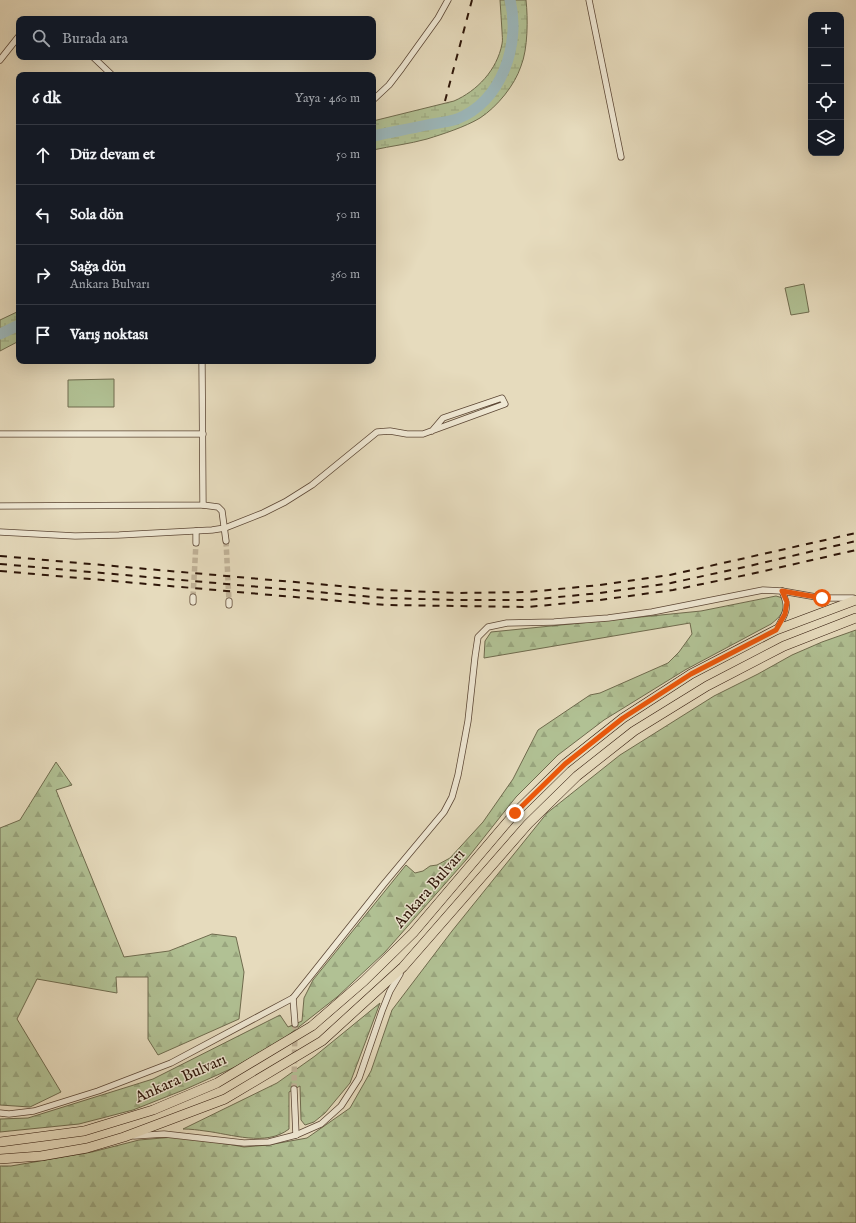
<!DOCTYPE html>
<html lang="tr">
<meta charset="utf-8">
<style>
body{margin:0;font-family:"IM FELL English",serif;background:#20242c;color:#f1f3f6}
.controls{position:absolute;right:12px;top:12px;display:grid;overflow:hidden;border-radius:8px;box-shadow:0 4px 16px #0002}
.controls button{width:36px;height:36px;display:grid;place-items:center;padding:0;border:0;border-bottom:1px solid #363941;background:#171b24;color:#f1f3f6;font:20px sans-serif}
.stop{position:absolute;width:12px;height:12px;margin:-9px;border:3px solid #ea580c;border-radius:50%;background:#fff}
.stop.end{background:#ea580c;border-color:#fff;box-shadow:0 1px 4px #0008}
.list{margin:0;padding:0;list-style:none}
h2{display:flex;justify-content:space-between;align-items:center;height:52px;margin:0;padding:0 16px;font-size:17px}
h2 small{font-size:13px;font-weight:400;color:#9ea1a6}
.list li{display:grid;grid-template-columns:26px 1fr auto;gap:12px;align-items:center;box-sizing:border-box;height:60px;padding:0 16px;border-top:1px solid #363941}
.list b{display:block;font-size:15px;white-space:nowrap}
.list p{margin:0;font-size:13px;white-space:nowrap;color:#9ea1a6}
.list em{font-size:13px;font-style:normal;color:#9ea1a6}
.icon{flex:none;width:22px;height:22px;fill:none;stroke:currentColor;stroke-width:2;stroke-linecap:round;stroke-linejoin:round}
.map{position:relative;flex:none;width:856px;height:1223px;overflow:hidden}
.search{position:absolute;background:#171b24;box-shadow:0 4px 16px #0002;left:16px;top:16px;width:360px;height:44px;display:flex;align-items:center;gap:10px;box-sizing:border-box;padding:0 14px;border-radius:8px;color:#9ea1a6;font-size:15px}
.panel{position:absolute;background:#171b24;box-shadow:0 4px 16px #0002;left:16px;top:72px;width:360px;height:292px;border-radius:8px}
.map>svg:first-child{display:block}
.grass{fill:#b1c194;stroke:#6f6b4e}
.forest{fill:url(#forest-firs);stroke:#6f6b4e}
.wetland{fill:url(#wetland-marsh);stroke:#6f6b4e}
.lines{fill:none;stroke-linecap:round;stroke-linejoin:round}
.river{stroke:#9cb8bc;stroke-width:11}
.minor-tunnel{stroke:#c1b399;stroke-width:5.5;stroke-dasharray:5.5 3;stroke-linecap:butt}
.minor-casing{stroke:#5b4635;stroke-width:7}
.primary-casing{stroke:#2d1508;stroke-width:10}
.minor{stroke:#efe8d4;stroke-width:5.5}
.primary{stroke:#e6dbbd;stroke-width:9}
.rail{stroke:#2d1508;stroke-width:2;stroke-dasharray:7 7;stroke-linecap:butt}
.route{stroke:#ea580c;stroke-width:5}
.labels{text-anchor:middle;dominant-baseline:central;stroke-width:3;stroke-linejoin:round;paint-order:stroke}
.street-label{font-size:16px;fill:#2d1508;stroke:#efe8d4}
</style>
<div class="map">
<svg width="856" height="1223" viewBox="0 0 856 1223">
<defs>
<pattern id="forest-firs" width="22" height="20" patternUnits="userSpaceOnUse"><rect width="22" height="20" fill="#b1c194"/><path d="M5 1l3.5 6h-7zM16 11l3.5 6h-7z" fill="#99a57e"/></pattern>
<pattern id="wetland-marsh" width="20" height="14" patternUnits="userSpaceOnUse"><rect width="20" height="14" fill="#b1c194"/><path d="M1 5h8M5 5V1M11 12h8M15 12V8" fill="none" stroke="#99a57e"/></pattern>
</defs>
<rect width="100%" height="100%" fill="#e6dbbd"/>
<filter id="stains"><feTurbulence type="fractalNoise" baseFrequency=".005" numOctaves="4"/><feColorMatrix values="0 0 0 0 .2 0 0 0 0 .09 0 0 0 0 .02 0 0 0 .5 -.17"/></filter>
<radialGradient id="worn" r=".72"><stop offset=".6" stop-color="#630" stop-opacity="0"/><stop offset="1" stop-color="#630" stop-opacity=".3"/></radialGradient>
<!-- grass -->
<g class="grass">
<path d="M804 284 809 312 791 315 785 288Z"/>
<path d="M114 379V407H68V380Z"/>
</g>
<!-- forest -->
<g class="forest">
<path d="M776 596 783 598C786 611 780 617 771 624L685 670 604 720 558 755 516 797 466 860 385 952 337 997 286 1037 235 1067 186 1089 133 1110 79 1124 0 1132V1119L28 1118 153 1079 280 1015 288 1027 302 1021 304 998 313 980 406 865 415 873 423 871 430 866 437 865 450 858 483 822 513 779 538 730 590 695 600 693 668 663 679 652 692 634 690 623 484 658 485 641 491 632 701 611Z"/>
<path d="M856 630V1223H0V1166H11L92 1152 139 1140 174 1137 200 1139 244 1147 268 1145 307 1138 350 1108 371 1071 392 1010 452 931 547 813 620 755 714 696 758 674 792 655 822 642Z"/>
<path d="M56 762 72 785 56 790 124 957 169 951 212 934 236 937 244 972 239 1019 158 1055 148 1039V977H116L117 993 37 979 17 1019 61 1092 30 1107 0 1105V828L20 820Z"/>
<path d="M380 1003 350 1083 325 1113 314 1122 305 1125 301 1120 300 1086 289 1092V1129C266 1147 231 1134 205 1131 198 1130 191 1129 183 1129L277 1083 315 1056Z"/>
</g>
<!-- wetland -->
<g class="wetland">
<path d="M500 0H526C528 18 528 49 521 66 515 85 497 107 480 118 465 127 443 134 427 139 409 144 391 146 373 150V121L454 101C477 91 497 70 502 44 503 40 502 35 502 31 501 21 501 10 500 0Z"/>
<path d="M19 311V341L0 351V320Z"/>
</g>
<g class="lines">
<!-- river -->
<g class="river">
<path d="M373 136C391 132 409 129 427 125 437 123 448 122 457 119 502 101 521 44 510 0"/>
<path d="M0 334 19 325"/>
</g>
<!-- minor-tunnel -->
<g class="minor-tunnel">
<path d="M226 541 229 601"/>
<path d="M193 597 196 543"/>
<path d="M294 1089 295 1024"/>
</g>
<defs>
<g id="minor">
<path d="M589 0 621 157"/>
<path d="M93 57 112 75"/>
<path d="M0 60 19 36"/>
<path d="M373 100 389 85 402 68 438 18 448 0"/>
<path d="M0 434H203"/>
<path d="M203 505 218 507 222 511 226 541"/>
<path d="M0 506 203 505 202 361"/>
<path d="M0 532 75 536 119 535 212 530 225 528 263 513 285 502 312 485 377 432 390 431 407 434H423L505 404 502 398 443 418 432 431"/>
<path d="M196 543V531"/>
<path d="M229 601V605"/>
<path d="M193 602V597"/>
<path d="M777 629C786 612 790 609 782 591"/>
<path d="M293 998 295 1024"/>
<path d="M294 1089 296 1135"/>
<path d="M0 1113 9 1114 34 1111 98 1091 171 1063 293 998 383 885 444 812 452 797 458 775 468 721 475 657 478 637 488 627 507 623 554 622 608 618 652 612 763 590 782 591 822 598H853"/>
<path d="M134 1136 164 1134 244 1143 269 1142 296 1135 321 1124 341 1106 359 1078 382 1011 390 991 400 974"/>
</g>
<g id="primary">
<path d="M0 1142 84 1131 153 1110 217 1083 312 1026 364 981 413 933 515 813 565 764 623 718 691 674 776 630 856 600"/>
<path d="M0 1159 41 1156 87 1148 124 1137 225 1099 322 1041 403 967 528 824 577 776 634 731 707 686 784 646 856 618"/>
</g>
</defs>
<!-- minor casing -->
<use href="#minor" class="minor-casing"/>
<!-- primary casing -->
<use href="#primary" class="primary-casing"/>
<!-- minor -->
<use href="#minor" class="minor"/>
<!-- primary -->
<use href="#primary" class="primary"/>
<!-- rail -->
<g class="rail">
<path d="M445 101 472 0"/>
<path d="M0 556 385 590 457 593 528 592 600 585 670 575 856 533"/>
<path d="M0 564 385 598 457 600H528L600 593 671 583 749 566 856 541"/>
<path d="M0 571 385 605 528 607 600 600 673 590 751 574 856 550"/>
</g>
</g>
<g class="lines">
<!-- route -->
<path class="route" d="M515 813 565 764 623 718 691 674 776 630 785 614 787 602 782 591 822 598"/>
</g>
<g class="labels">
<!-- street labels -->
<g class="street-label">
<text transform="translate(430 889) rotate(-49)">Ankara Bulvarı</text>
<text transform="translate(181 1079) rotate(-24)">Ankara Bulvarı</text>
</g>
</g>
<rect width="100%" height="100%" filter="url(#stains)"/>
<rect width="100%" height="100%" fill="url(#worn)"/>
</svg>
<div class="controls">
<button>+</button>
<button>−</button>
<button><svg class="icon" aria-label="locate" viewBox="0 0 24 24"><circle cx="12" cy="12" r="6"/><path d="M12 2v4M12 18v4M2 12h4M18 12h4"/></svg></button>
<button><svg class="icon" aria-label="layers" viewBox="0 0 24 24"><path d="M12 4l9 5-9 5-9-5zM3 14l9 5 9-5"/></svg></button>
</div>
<div class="stop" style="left:822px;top:598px"></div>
<div class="stop end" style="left:515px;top:813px"></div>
<div class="search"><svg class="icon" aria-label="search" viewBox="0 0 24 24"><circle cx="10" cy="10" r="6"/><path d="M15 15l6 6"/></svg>Burada ara</div>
<section class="panel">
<h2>6 dk<small>Yaya · 460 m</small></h2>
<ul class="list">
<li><svg class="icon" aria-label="ahead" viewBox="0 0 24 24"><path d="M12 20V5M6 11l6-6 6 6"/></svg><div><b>Düz devam et</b></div><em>50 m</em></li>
<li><svg class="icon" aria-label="left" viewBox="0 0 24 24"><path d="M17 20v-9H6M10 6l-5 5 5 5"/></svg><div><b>Sola dön</b></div><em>50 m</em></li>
<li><svg class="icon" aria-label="right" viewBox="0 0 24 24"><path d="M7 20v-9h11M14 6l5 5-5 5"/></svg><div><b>Sağa dön</b><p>Ankara Bulvarı</p></div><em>360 m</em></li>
<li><svg class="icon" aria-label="arrive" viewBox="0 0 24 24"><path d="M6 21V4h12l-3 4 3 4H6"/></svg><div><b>Varış noktası</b></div></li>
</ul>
</section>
</div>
